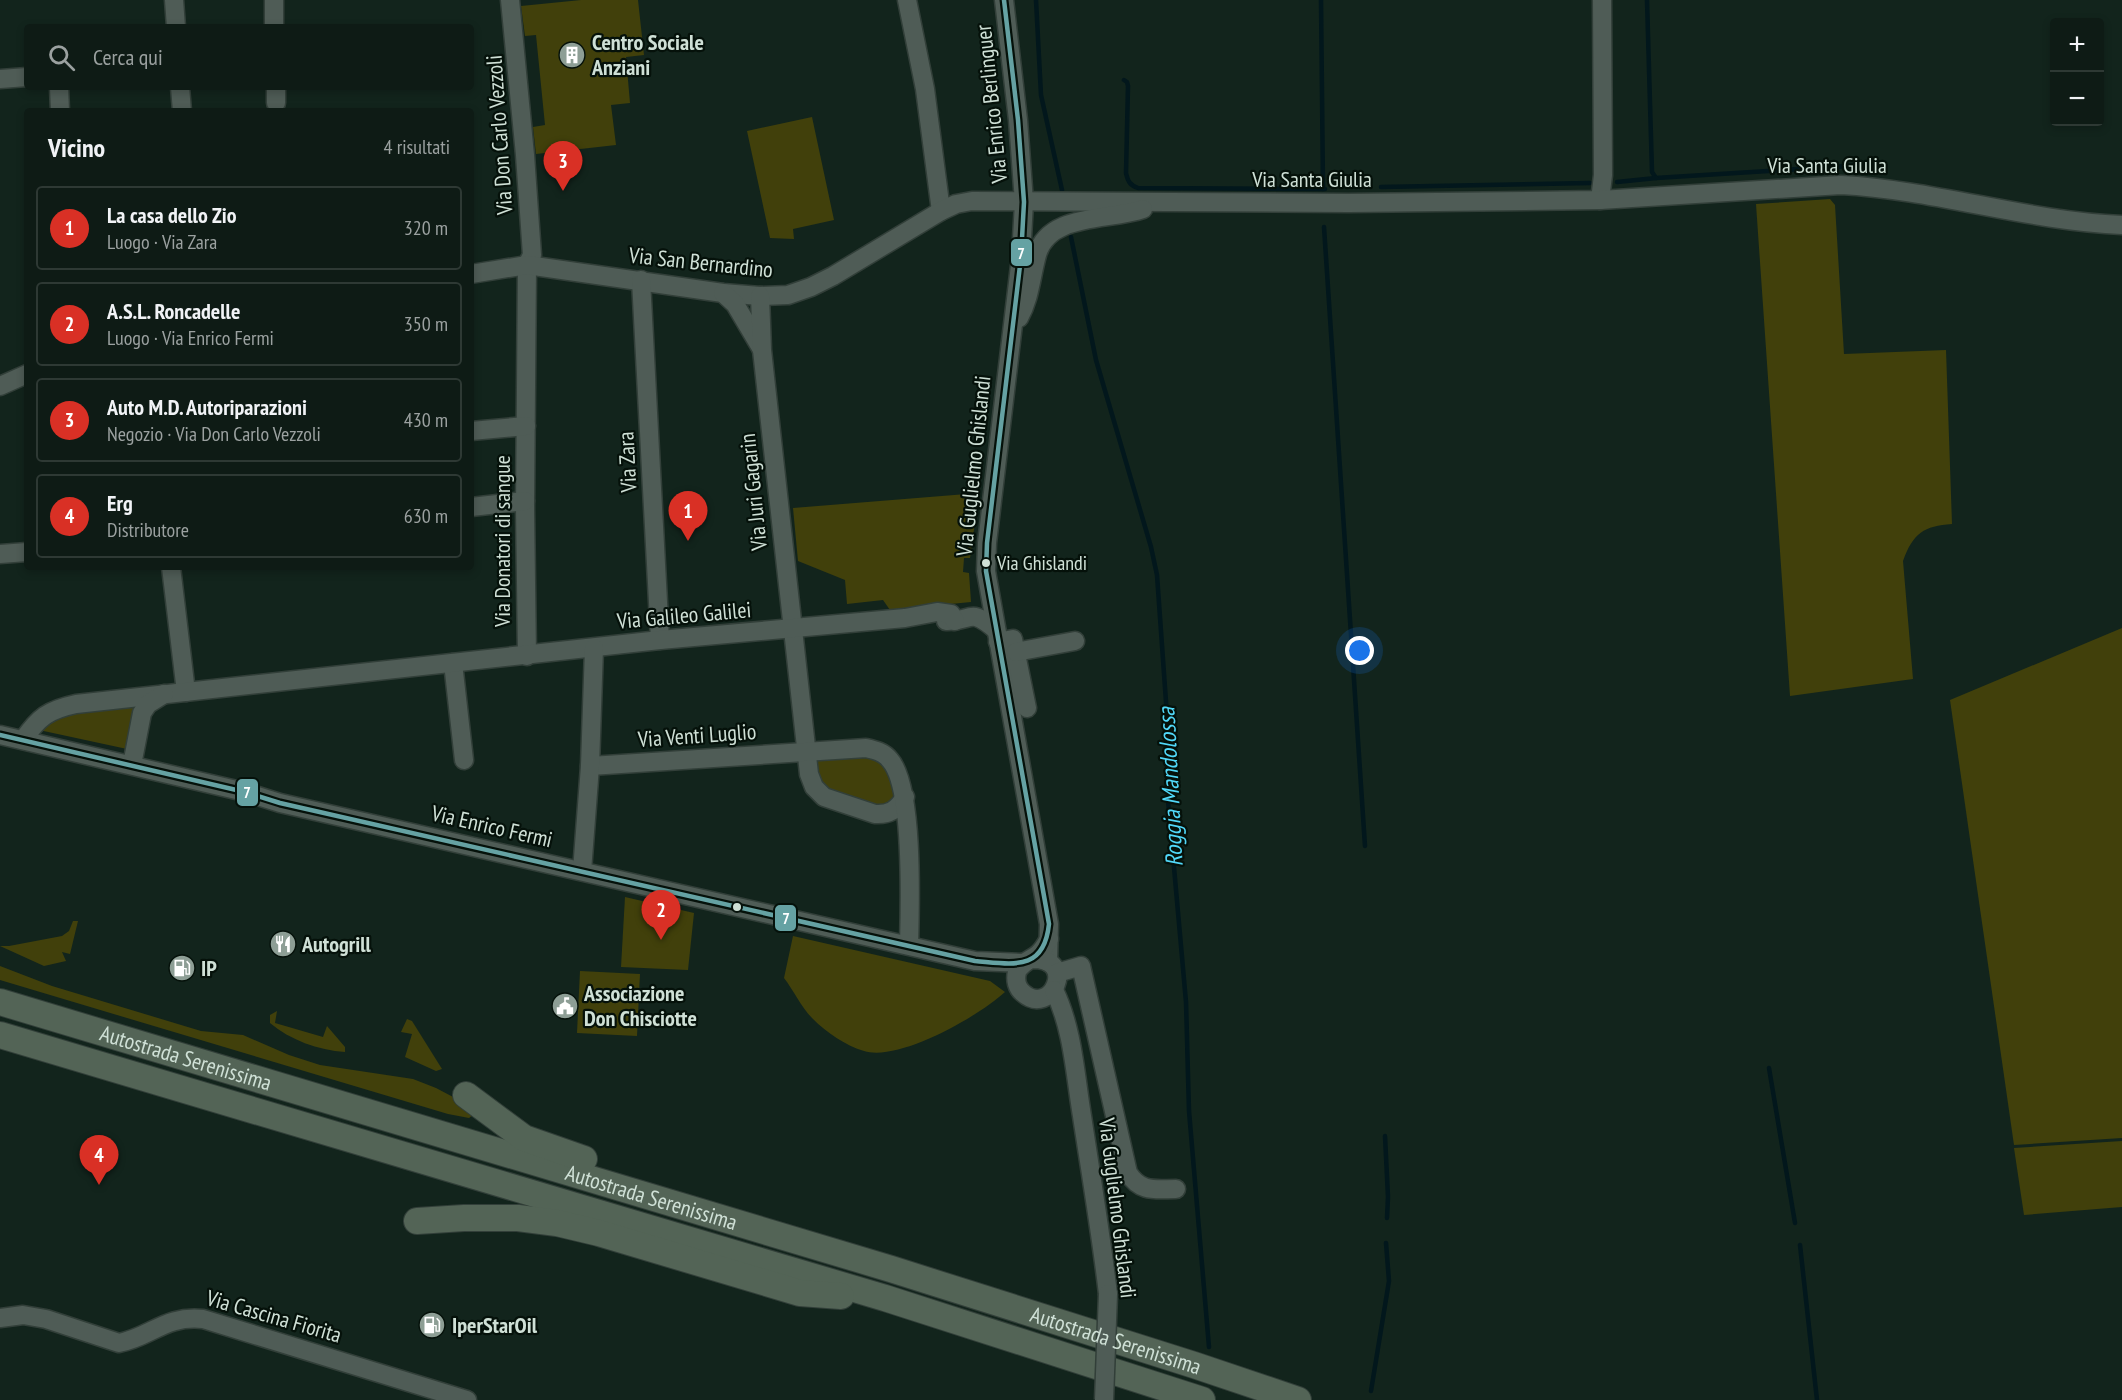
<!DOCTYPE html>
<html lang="it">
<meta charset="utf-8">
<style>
body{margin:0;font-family:"PT Sans Narrow",sans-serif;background:#1c2822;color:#f1f3f6}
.controls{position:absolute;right:18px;top:18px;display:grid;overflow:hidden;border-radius:6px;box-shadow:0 3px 9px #0003}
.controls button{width:54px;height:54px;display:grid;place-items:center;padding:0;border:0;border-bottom:2px solid #2e3934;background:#0e1b15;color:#f1f3f6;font:30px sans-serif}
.you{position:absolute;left:1360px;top:651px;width:21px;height:21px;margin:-15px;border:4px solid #fff;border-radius:50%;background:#1a73e8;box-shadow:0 0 0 9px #1a73e833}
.badge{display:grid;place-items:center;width:39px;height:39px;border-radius:50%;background:#d93025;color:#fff;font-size:20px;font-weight:700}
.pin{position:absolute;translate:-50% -50px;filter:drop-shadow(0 2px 3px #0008)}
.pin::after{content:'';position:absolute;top:32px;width:21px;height:18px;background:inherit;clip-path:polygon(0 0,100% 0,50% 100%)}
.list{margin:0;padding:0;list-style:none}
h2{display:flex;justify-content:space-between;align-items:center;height:78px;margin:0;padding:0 24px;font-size:26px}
h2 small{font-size:20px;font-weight:400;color:#9ba1a0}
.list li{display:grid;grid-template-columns:39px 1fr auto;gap:18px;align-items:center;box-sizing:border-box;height:84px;margin:0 12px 12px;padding:0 12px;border:2px solid #2e3934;border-radius:6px}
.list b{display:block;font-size:22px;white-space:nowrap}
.list p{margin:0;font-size:20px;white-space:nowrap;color:#9ba1a0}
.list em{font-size:20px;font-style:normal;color:#9ba1a0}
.icon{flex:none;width:33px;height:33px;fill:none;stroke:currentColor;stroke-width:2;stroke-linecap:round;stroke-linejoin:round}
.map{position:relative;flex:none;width:2122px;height:1400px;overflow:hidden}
.search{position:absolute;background:#0e1b15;box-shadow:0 3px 9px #0003;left:24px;top:24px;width:450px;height:66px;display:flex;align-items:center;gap:15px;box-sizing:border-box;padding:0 21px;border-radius:6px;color:#9ba1a0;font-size:22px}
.panel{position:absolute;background:#0e1b15;box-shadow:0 3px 9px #0003;left:24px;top:108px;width:450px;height:462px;border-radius:6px}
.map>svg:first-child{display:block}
.green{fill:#41400b}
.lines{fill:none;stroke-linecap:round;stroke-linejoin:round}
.stream{stroke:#02171c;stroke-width:4.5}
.minor-casing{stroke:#323f39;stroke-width:21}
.highway-casing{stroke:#323f39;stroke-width:28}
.minor{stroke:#4f5c56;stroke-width:18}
.highway{stroke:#536456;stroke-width:26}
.minor-bridge-casing{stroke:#323f39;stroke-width:21;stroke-linecap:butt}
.minor-bridge{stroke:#4f5c56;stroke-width:18}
.bus-1-casing{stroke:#05110a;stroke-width:9}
.bus-1{stroke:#65a2a3;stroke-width:4.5}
.bus-dot{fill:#cfe0d6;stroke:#05110a;stroke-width:2}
.labels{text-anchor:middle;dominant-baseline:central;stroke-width:4.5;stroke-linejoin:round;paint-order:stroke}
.bus-label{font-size:20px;fill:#cfe0d6;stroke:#05110a;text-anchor:start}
.poi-label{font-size:22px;font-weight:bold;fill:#cfe0d6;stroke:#05110a;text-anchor:start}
.street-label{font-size:22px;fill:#cfe0d6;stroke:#05110a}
.water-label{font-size:24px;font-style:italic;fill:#51d8f8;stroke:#05110a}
.line-badge{stroke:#05110a;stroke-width:2}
.badge-label{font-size:16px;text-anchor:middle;font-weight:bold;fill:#fff}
</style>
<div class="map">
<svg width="2122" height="1400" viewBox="0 0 2122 1400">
<rect width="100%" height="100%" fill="#12241c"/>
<!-- green -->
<g class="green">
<path d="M581 0H638L644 55 626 57 630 103 611 105 616 145 536 154 533 127 545 125 536 35 525 36 521 6Z"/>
<path d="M812 117 834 220 793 229 794 239 770 238 747 131Z"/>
<path d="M1830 199 1835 205 1844 354 1946 350 1952 524C1924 526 1913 533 1903 561L1913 679 1790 696 1756 204Z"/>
<path d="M979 493 970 558H964L963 572 969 573 971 602 890 610 883 600 847 604 845 580 798 561 793 508Z"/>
<path d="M2122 628V1138L2014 1145 1950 700Z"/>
<path d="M130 706 133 707 134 715 127 749 39 730 55 714Z"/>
<path d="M868 758 882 763 897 788 892 806 876 808 829 789 820 781 816 765 818 760Z"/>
<path d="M625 897 694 913 688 970 621 967Z"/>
<path d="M73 921H78L70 954 62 952 66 961 44 966 0 946H9L62 936 69 931Z"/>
<path d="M793 936 990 981 1005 992C979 1016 899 1062 864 1051 846 1046 826 1032 813 1019 801 1007 794 991 784 978Z"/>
<path d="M0 966 52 986 201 1031 243 1035 289 1055 320 1065 413 1079 436 1088 455 1098 473 1115 469 1118 448 1114 0 980Z"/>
<path d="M580 971 640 974 637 1036 577 1033Z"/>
<path d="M277 1011 275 1023 323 1037 327 1026 345 1047V1052C318 1050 290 1040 270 1023V1015Z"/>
<path d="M407 1019 412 1021 442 1069 436 1071 405 1057 412 1034 401 1032Z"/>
<path d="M2122 1141V1207L2024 1215 2014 1148Z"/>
</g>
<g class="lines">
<!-- stream -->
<g class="stream">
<path d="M1036 0 1041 95 1062 190"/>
<path d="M1321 0 1323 189"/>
<path d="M1647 0 1652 172 1656 178 1864 165"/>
<path d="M1124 80 1127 82 1128 86 1126 173C1128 182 1130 185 1138 188L1325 189"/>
<path d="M1617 182 1656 178"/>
<path d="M1381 187 1590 183"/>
<path d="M1324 227 1365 846"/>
<path d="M1071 237 1096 360 1151 547 1157 575 1171 772 1168 800 1186 1002 1189 1111 1209 1347"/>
<path d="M1769 1068 1795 1223"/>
<path d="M1385 1136 1388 1197 1387 1218"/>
<path d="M1800 1245 1817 1400"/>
<path d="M1371 1391 1389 1281 1386 1243"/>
</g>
<defs>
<g id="minor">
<path d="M174 0 176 27"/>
<path d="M274 0V27"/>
<path d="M510 0 525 155 532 255 527 265 525 508 527 656"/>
<path d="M907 0 925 89 941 211"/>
<path d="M1004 0 1018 120 1024 202 1021 257 987 543 986 571 1049 924 1048 962"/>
<path d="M0 79 27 77"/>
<path d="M59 87 60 111"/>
<path d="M180 87 182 111"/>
<path d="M276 87V103"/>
<path d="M1600 200 1603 175 1602 0"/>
<path d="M471 274 527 265 723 293 760 296 788 295 811 287 833 276 941 211 956 204 972 201 1349 203 1600 200 1841 185C1936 190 2027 221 2122 225"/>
<path d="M641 280 660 640"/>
<path d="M723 293 735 304 761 348"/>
<path d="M760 296 762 350 809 774 814 787 824 797 875 814C889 815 897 810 905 797"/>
<path d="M1019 318C1030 298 1031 277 1037 255 1048 213 1109 221 1143 209"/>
<path d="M0 386 27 374"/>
<path d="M471 431 526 426"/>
<path d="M471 507 525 501"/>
<path d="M0 554 27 552"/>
<path d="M171 567 186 692"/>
<path d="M946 621C973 622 968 606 996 630"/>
<path d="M998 642 1013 639 1027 708"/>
<path d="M1016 652 1075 641"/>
<path d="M453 663 464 760"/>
<path d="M0 735 245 792 280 803 975 961 1023 963"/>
<path d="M23 740C39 717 48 710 76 704L660 640 905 618 937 612 951 614 955 621"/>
<path d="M132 765 142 713 148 704 164 694"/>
<path d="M590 766 866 748C875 750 884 752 890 760 914 787 910 906 909 945"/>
<path d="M582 871 590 766 594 648"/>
<path d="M1032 959C1079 958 1051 1018 1023 993 1017 988 1015 980 1017 972 1021 962 1031 960 1038 954 1043 950 1046 944 1049 939"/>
<path d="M1057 973 1081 966 1128 1173C1141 1193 1155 1189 1176 1189"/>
<path d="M1054 990C1073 1029 1075 1074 1082 1116 1091 1175 1101 1234 1108 1294"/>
<path d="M0 1318 23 1315 46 1319 119 1343C151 1337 165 1315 203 1319L467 1400"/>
</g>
<g id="highway">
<path id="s1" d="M0 1002 891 1269 1194 1365 1298 1400"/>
<path d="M0 1035 885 1298 1202 1400"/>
<path d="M466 1095 524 1138 584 1159"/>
<path d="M417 1221 464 1218H518L557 1223 599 1233 800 1293 841 1296"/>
</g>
</defs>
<!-- minor casing -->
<use href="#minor" class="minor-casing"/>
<!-- highway casing -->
<use href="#highway" class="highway-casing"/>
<!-- minor -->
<use href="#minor" class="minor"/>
<!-- highway -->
<use href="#highway" class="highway"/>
<defs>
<path id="minor-bridge" d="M1104 1400 1108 1294"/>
</defs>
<!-- minor-bridge casing -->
<use href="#minor-bridge" class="minor-bridge-casing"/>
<!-- minor-bridge -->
<use href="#minor-bridge" class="minor-bridge"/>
<defs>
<path id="bus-1" d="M0 735 245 792 280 803 975 961C1013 964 1044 972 1049 924L986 571 987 543 1021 257 1024 202 1018 120 1004 0"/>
</defs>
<!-- bus-1 casing -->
<use href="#bus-1" class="bus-1-casing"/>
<!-- bus-1 -->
<use href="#bus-1" class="bus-1"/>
</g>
<!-- icons -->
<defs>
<symbol id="building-disc" viewBox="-11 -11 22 22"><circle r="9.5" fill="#8d9e95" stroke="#05110a"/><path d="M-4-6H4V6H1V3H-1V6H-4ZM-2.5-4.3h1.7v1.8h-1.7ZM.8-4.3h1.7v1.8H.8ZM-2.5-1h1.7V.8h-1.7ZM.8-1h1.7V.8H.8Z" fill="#fff"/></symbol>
<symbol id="restaurant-disc" viewBox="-11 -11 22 22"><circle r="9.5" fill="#8d9e95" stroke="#05110a"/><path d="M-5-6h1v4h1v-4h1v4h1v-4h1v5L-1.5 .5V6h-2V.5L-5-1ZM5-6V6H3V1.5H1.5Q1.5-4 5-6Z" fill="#fff"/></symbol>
<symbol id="fuel-disc" viewBox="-11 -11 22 22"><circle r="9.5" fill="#8d9e95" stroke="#05110a"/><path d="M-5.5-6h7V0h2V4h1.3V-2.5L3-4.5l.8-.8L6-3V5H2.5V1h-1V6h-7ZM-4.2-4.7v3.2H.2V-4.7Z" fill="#fff"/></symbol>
<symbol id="civic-disc" viewBox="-11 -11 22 22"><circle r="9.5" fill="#8d9e95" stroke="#05110a"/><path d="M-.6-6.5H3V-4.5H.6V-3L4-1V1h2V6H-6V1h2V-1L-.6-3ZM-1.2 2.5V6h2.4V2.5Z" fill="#fff"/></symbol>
</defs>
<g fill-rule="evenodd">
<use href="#building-disc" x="557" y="40" width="30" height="30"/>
<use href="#restaurant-disc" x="268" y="929" width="30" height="30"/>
<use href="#fuel-disc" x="167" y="953" width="30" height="30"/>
<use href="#civic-disc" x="550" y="991" width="30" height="30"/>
<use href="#fuel-disc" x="417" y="1310" width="30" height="30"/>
</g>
<!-- markers -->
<g class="bus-dot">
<circle cx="986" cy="563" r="5"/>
<circle cx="737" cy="907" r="5"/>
</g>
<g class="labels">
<!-- bus labels -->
<g class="bus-label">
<text x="997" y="563">Via Ghislandi</text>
</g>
<!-- poi labels -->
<g class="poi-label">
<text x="592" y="42">Centro Sociale<tspan x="592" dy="25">Anziani</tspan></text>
<text x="302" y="944">Autogrill</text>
<text x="201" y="968">IP</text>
<text x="584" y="993">Associazione<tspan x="584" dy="25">Don Chisciotte</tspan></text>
<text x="452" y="1325">IperStarOil</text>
</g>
<!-- street labels -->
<g class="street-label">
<text transform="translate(991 104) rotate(-96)">Via Enrico Berlinguer</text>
<text transform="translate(499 135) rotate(-94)">Via Don Carlo Vezzoli</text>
<text x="1827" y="165">Via Santa Giulia</text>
<text x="1312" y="179">Via Santa Giulia</text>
<text transform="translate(701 262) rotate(6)">Via San Bernardino</text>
<text transform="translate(627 462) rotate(-93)">Via Zara</text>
<text transform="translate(973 466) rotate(-84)">Via Guglielmo Ghislandi</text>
<text transform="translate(753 492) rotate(-96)">Via Juri Gagarin</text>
<text transform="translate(502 541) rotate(-90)">Via Donatori di sangue</text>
<text transform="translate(684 615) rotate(-5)">Via Galileo Galilei</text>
<text transform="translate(697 735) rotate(-4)">Via Venti Luglio</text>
<text transform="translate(492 826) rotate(13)">Via Enrico Fermi</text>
<text stroke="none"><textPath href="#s1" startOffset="194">Autostrada Serenissima</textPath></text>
<text stroke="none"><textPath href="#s1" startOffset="680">Autostrada Serenissima</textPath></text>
<text transform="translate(1118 1208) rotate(83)">Via Guglielmo Ghislandi</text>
<text transform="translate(274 1316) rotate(16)">Via Cascina Fiorita</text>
<text stroke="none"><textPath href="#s1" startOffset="1166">Autostrada Serenissima</textPath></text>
</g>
<!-- water labels -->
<g class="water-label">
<text transform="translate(1170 787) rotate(-93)">Roggia Mandolossa</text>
</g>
</g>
<g class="line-badge">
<rect x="1010" y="238" width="23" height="29" rx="6" fill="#65a2a3"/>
<rect x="236" y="778" width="23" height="29" rx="6" fill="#65a2a3"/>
<rect x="774" y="904" width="23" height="28" rx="6" fill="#65a2a3"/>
</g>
<g class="badge-label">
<text x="1021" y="259">7</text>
<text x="247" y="798">7</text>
<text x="786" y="924">7</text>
</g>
</svg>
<div class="controls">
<button>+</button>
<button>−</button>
</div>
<div class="you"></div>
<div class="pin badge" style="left:688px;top:541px">1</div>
<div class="pin badge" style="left:661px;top:940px">2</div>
<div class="pin badge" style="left:563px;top:191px">3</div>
<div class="pin badge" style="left:99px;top:1185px">4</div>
<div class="search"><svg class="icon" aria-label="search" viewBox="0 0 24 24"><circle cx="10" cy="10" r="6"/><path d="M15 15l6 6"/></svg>Cerca qui</div>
<section class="panel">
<h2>Vicino<small>4 risultati</small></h2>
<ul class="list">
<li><span class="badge">1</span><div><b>La casa dello Zio</b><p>Luogo · Via Zara</p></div><em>320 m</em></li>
<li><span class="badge">2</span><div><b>A.S.L. Roncadelle</b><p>Luogo · Via Enrico Fermi</p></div><em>350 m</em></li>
<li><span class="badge">3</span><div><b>Auto M.D. Autoriparazioni</b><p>Negozio · Via Don Carlo Vezzoli</p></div><em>430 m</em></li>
<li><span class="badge">4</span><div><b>Erg</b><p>Distributore</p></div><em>630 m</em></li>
</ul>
</section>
</div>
